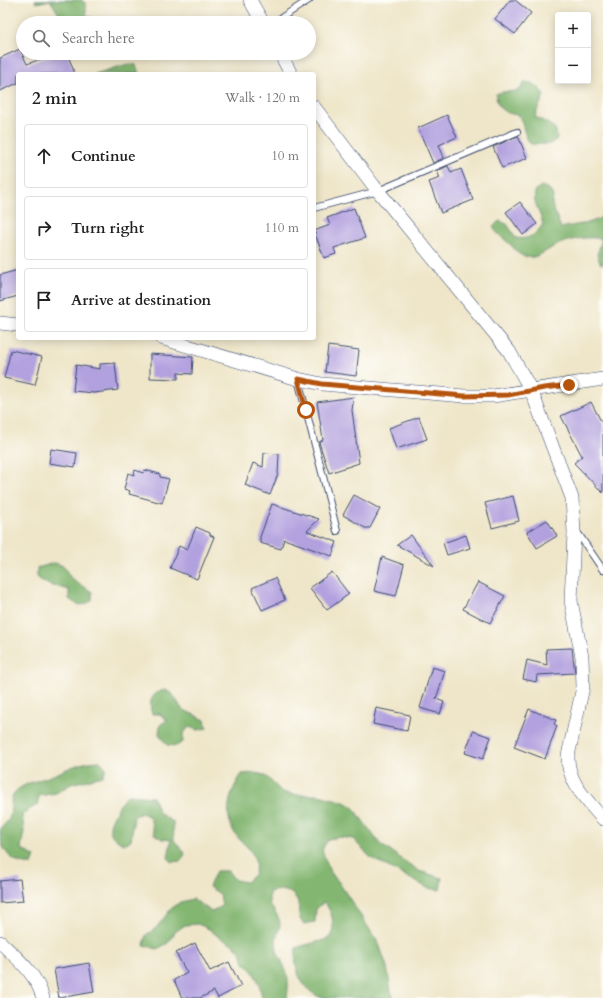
<!DOCTYPE html>
<meta charset="utf-8">
<style>
body{margin:0;font-family:Cardo,serif;background:#f6f6f6;color:#222}
.controls{position:absolute;right:12px;top:12px;display:grid;overflow:hidden;border-radius:4px;box-shadow:0 2px 10px #0003}
.controls button{width:36px;height:36px;display:grid;place-items:center;padding:0;border:0;border-bottom:1px solid #e0e0e0;background:#fff;color:#222;font:20px sans-serif}
.stop{position:absolute;width:12px;height:12px;margin:-9px;border:3px solid #b45309;border-radius:50%;background:#fff}
.stop.end{background:#b45309;border-color:#fff;box-shadow:0 1px 4px #0008}
.list{margin:0;padding:0;list-style:none}
h2{display:flex;justify-content:space-between;align-items:center;height:52px;margin:0;padding:0 16px;font-size:17px}
h2 small{font-size:13px;font-weight:400;color:#767676}
.list li{display:grid;grid-template-columns:26px 1fr auto;gap:12px;align-items:center;box-sizing:border-box;height:64px;margin:0 8px 8px;padding:0 8px;border:1px solid #e0e0e0;border-radius:4px}
.list b{display:block;font-size:15px;white-space:nowrap}
.list em{font-size:13px;font-style:normal;color:#767676}
.icon{flex:none;width:22px;height:22px;fill:none;stroke:currentColor;stroke-width:2;stroke-linecap:round;stroke-linejoin:round}
.map{position:relative;flex:none;width:603px;height:998px;overflow:hidden}
.search{position:absolute;background:#fff;box-shadow:0 2px 10px #0003;left:16px;top:16px;width:300px;height:44px;display:flex;align-items:center;gap:10px;box-sizing:border-box;padding:0 14px;border-radius:22px;color:#767676;font-size:15px}
.panel{position:absolute;background:#fff;box-shadow:0 2px 10px #0003;left:16px;top:72px;width:300px;height:268px;border-radius:4px}
.map>svg:first-child{display:block}
.forest{fill:#83b671;stroke:#4f7268}
.building{fill:#b2a1df}
.lines{fill:none;stroke-linecap:round;stroke-linejoin:round}
.lane-casing{stroke:#3b4a6e;stroke-width:8}
.street-casing{stroke:#3b4a6e;stroke-width:14}
.lane{stroke:#fff;stroke-width:6}
.street{stroke:#fff;stroke-width:13}
.route{stroke:#b45309;stroke-width:5}
</style>
<div class="map">
<svg width="603" height="998" viewBox="0 0 603 998">
<rect width="100%" height="100%" fill="#fdfcf7"/>
<filter id="ink" filterUnits="userSpaceOnUse"><feTurbulence type="fractalNoise" baseFrequency=".025" numOctaves="2"/><feDisplacementMap in="SourceGraphic" scale="8" xChannelSelector="R" yChannelSelector="G"/><feConvolveMatrix kernelMatrix="1 2 1 2 8 2 1 2 1" color-interpolation-filters="sRGB"/></filter>
<filter id="wash" filterUnits="userSpaceOnUse"><feTurbulence type="fractalNoise" baseFrequency=".012" numOctaves="4" result="noise"/><feDisplacementMap in="SourceGraphic" scale="16" xChannelSelector="R" yChannelSelector="G"/><feGaussianBlur stdDeviation="0.9" result="paint"/><feColorMatrix in="noise" values="0 0 0 0 0 0 0 0 0 0 0 0 0 0 0 0 0 1.4 0 .05"/><feComposite in="paint" operator="in"/></filter>
<g filter="url(#wash)">
<rect width="100%" height="100%" fill="#efe6c9"/>
<!-- forest -->
<g class="forest">
<path d="M35 0H82L86 4V15L96 20V23H70L60 16 50 0 36 3Z"/>
<path d="M128 64 136 65 139 74H95Z"/>
<path d="M524 82C534 82 538 86 544 94 542 103 537 108 535 117L551 125 556 130 557 139 550 144H531C522 135 525 124 518 115 504 113 496 109 496 94 505 90 511 93 520 90Z"/>
<path d="M541 186 549 189 553 196 552 205 561 228C575 224 592 225 603 216V264L600 263 597 255 602 239C589 236 569 239 557 245 544 251 533 264 518 253 516 251 514 248 512 246 505 239 498 236 493 227L499 221 507 224 516 238C529 240 536 235 543 224 540 212 533 205 535 191Z"/>
<path d="M54 563C69 566 64 571 72 579 78 585 86 587 92 592V600C83 607 78 606 69 599V590C56 585 49 588 37 577V568Z"/>
<path d="M166 690 173 695 182 709 205 720 207 728 198 730 189 727 183 734V742L176 746 167 745 159 734 160 725 167 720 160 714H152C148 701 152 692 166 690Z"/>
<path d="M100 761 106 768 103 776 71 784 56 793 39 796 37 805 22 814 24 831 21 848 35 857 32 864C14 866 0 851 0 831 1 826 7 823 9 819 13 810 8 799 15 792 25 782 38 781 51 776 71 768 77 762 100 761Z"/>
<path d="M254 773 265 775 282 792 294 795H318L342 801 352 806 380 844 419 871 442 878 440 890 428 888 371 858 353 839 340 837 328 839 322 850 330 872 338 881 379 944 387 967 391 992 394 998C376 998 359 998 341 998 336 998 328 998 323 998 301 991 293 969 296 948 309 943 320 943 332 936 334 922 333 913 324 902L316 909 315 922 303 924C296 911 300 914 298 903 295 889 279 889 269 892V904C291 930 272 927 277 950 277 954 281 958 282 962 289 975 289 984 287 998H262L259 983 253 972 244 963 241 951 231 943 220 938 209 929 198 924 185 925 175 932 168 943 157 949 144 945 146 935 156 928 171 909 180 902 193 899 212 912 222 906 220 894 209 887 216 871H228L235 880 246 882 255 874C258 849 246 850 234 832 223 813 230 791 242 774Z"/>
<path d="M128 795 153 797 159 813 173 822 174 840 185 854 181 861 172 862 168 858 171 840 162 839 154 834 150 817 142 813 134 816 131 841 123 844C105 834 108 825 117 810 120 804 122 800 128 795Z"/>
</g>
<g id="blocks">
<!-- building -->
<g class="building">
<path d="M510 0H515L531 13 515 34 495 19Z"/>
<path d="M20 49 27 64 58 53H67L75 74H18V83L0 91V58Z"/>
<path d="M447 115 457 137 439 145 444 158 433 163 418 128Z"/>
<path d="M518 136 527 158 502 168 493 147Z"/>
<path d="M448 166 451 173 461 169 473 200 441 213 429 182 440 178 437 171Z"/>
<path d="M520 202 537 224 523 235 506 212Z"/>
<path d="M354 208 365 238 334 248 336 254 324 258 314 231 330 225 327 218Z"/>
<path d="M18 270V296L0 301V275Z"/>
<path d="M328 346 359 350 356 376 325 372Z"/>
<path d="M11 350 42 357 35 385 4 378Z"/>
<path d="M150 354 193 357 192 374 178 373V379L150 378Z"/>
<path d="M115 363 118 390 94 393 73 391 76 365 100 369V364Z"/>
<path d="M354 397 352 410 359 463 329 473 319 442 323 440 317 402Z"/>
<path d="M591 402 603 425V493L574 463 582 456 561 416Z"/>
<path d="M419 417 427 439 396 449 389 428Z"/>
<path d="M51 449 77 453 75 467 49 463Z"/>
<path d="M264 453 279 454 278 474 270 495 245 485 253 463 263 467Z"/>
<path d="M135 470 143 473 144 470 160 474V477L169 479 162 503 129 494 130 491 124 489 128 473 134 475Z"/>
<path d="M354 495 380 509 370 528H365L343 515Z"/>
<path d="M513 496 519 521 492 528 485 503Z"/>
<path d="M272 504 319 519 307 531 337 542 332 556 284 539 281 549 260 543V537Z"/>
<path d="M547 520 557 536 537 548 527 532Z"/>
<path d="M196 527 210 533V535L214 537 197 579 170 568 179 546 187 550Z"/>
<path d="M411 535 434 566 397 545Z"/>
<path d="M466 535 470 548 447 555 443 543Z"/>
<path d="M382 557 404 565 396 596 374 591Z"/>
<path d="M332 572 349 594 327 610 310 588Z"/>
<path d="M275 578 285 600 262 610 252 588Z"/>
<path d="M478 582 505 596 490 623 463 609Z"/>
<path d="M572 648 575 673 537 675 536 682 523 679 527 660 547 665 546 649Z"/>
<path d="M432 667 445 671 436 699 444 702 440 714 420 708Z"/>
<path d="M376 708 410 715 407 731 373 724Z"/>
<path d="M529 709 556 720 554 724 557 726 545 759 514 747Z"/>
<path d="M473 731 491 737 483 759 465 753Z"/>
<path d="M20 879 23 901 0 903V881Z"/>
<path d="M195 943 210 971 229 962 241 986 218 998 214 991 200 998H182L174 980 187 973 176 953Z"/>
<path d="M89 963 94 992 59 998 54 969Z"/>
</g>
</g>
</g>
<g filter="url(#ink)">
<use href="#blocks" fill-opacity="0" stroke="#3b4a6e" stroke-width="1"/>
<g class="lines">
<defs>
<g id="lane">
<path d="M273 23 309 0"/>
<path d="M314 208 378 191 517 132"/>
<path d="M298 379 337 531"/>
<path d="M575 529 603 570"/>
</g>
<g id="street">
<path d="M250 0 263 23"/>
<path d="M280 53 291 74"/>
<path d="M314 107 374 186 509 351 531 390 572 498 574 532 571 601 582 657 583 687 568 756C567 782 587 800 603 819"/>
<path d="M0 323 18 325"/>
<path d="M161 338 298 379 322 384 464 396H493L603 379"/>
<path d="M0 942C18 959 36 973 43 998"/>
</g>
</defs>
<!-- lane casing -->
<use href="#lane" class="lane-casing"/>
<!-- street casing -->
<use href="#street" class="street-casing"/>
<!-- lane -->
<use href="#lane" class="lane"/>
<!-- street -->
<use href="#street" class="street"/>
</g>
</g>
<g class="lines" filter="url(#ink)">
<!-- route -->
<path class="route" d="M306 410 298 379 322 384 464 396 508 395 544 388 569 385"/>
</g>
</svg>
<div class="controls">
<button>+</button>
<button>−</button>
</div>
<div class="stop" style="left:306px;top:410px"></div>
<div class="stop end" style="left:569px;top:385px"></div>
<div class="search"><svg class="icon" aria-label="search" viewBox="0 0 24 24"><circle cx="10" cy="10" r="6"/><path d="M15 15l6 6"/></svg>Search here</div>
<section class="panel">
<h2>2 min<small>Walk · 120 m</small></h2>
<ul class="list">
<li><svg class="icon" aria-label="ahead" viewBox="0 0 24 24"><path d="M12 20V5M6 11l6-6 6 6"/></svg><div><b>Continue</b></div><em>10 m</em></li>
<li><svg class="icon" aria-label="right" viewBox="0 0 24 24"><path d="M7 20v-9h11M14 6l5 5-5 5"/></svg><div><b>Turn right</b></div><em>110 m</em></li>
<li><svg class="icon" aria-label="arrive" viewBox="0 0 24 24"><path d="M6 21V4h12l-3 4 3 4H6"/></svg><div><b>Arrive at destination</b></div></li>
</ul>
</section>
</div>
